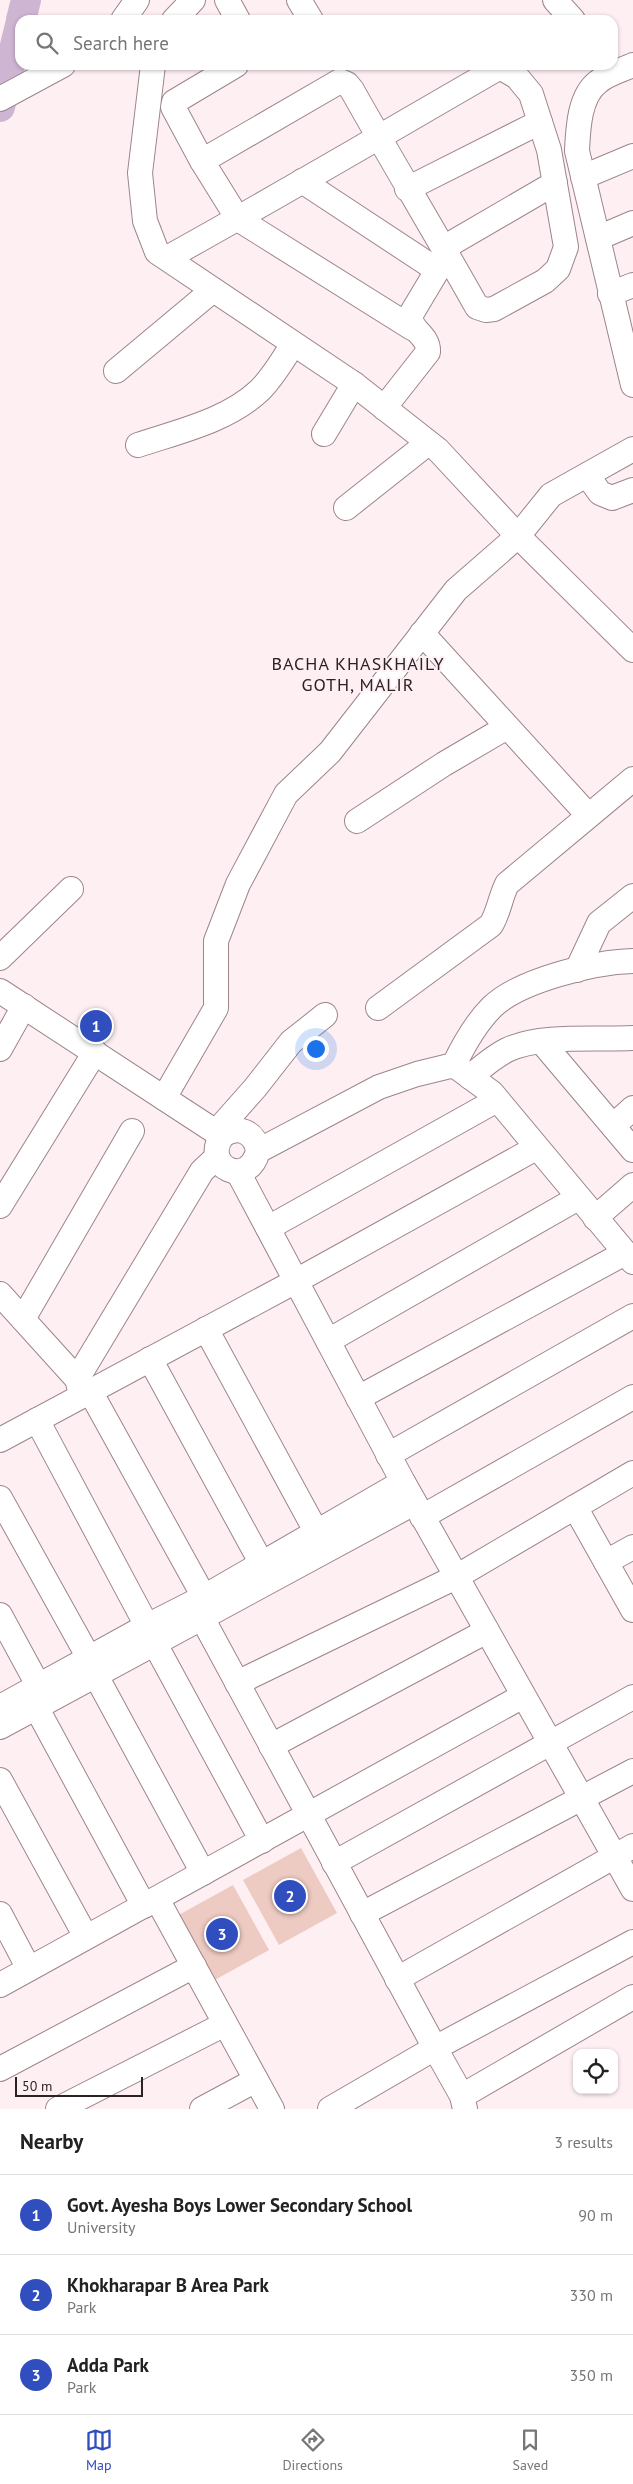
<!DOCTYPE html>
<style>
body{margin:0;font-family:"PT Sans",sans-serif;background:#f6f6f6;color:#222}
.controls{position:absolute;right:15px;bottom:15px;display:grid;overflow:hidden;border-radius:10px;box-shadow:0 1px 4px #0004}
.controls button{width:45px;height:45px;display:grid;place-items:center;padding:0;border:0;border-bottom:1px solid #e0e0e0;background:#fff;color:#222;font:25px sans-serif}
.scale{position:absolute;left:15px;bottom:12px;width:128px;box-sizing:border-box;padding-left:5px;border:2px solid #2b2225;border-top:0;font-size:14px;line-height:18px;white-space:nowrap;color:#2b2225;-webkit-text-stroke:4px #feeff3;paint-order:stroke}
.you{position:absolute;left:315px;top:1048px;width:18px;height:18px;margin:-12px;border:4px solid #fff;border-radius:50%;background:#1a73e8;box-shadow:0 0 0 8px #1a73e833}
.badge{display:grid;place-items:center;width:32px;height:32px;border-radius:50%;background:#314ebf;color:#fff;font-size:16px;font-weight:700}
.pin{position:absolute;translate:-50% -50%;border:2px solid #fff;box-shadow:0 1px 5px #0006}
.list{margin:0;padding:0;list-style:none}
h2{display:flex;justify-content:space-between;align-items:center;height:65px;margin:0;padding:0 20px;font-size:21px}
h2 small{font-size:16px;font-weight:400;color:#767676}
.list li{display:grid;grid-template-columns:32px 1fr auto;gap:15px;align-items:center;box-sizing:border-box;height:80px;padding:0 20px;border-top:1px solid #e0e0e0}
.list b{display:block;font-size:19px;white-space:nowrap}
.list p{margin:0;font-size:16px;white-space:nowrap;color:#767676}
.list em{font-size:16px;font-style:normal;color:#767676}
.icon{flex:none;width:28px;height:28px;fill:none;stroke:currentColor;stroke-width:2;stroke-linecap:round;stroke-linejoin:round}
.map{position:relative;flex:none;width:633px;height:2109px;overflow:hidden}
.search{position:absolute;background:#fff;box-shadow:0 1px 4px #0004;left:15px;right:15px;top:15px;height:55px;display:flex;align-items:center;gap:12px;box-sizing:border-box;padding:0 18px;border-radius:15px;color:#767676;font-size:19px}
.sheet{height:305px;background:#fff}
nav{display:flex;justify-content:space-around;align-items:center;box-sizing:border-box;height:70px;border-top:1px solid #e0e0e0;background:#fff;font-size:14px;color:#767676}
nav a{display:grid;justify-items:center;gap:2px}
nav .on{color:#314ebf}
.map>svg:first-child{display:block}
.green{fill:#edcac2}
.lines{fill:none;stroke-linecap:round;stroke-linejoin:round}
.river{stroke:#ceb5d2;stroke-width:30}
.minor-casing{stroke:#9c858c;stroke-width:26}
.minor{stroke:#fff;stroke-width:24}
.labels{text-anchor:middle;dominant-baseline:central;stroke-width:4;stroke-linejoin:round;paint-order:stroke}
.neighbourhood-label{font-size:18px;letter-spacing:1px;fill:#2b2225;stroke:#feeff3}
</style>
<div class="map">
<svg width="633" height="2109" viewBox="0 0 633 2109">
<rect width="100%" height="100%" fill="#feeff3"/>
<!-- green -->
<g class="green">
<path d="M301 1848 337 1913 279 1945 243 1880Z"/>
<path d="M233 1885 269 1950 211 1982 175 1917Z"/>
</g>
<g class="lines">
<!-- river -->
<g class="river">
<path d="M21 20 26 0"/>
<path d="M0 107 20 25"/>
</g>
<defs>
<g id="minor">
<path d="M227 0 238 20"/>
<path d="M299 0 311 20"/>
<path d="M555 0 573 20"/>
<path d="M123 20 137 0"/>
<path d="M174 20 193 0"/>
<path d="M153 65 140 173 145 221 157 252 354 384 438 450 518 536 633 650"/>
<path d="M236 65 174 102 173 107 202 161 238 219 412 328"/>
<path d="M633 65C622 70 607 74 598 82 579 96 578 130 577 151L633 385"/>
<path d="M0 99 63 65"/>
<path d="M583 177 633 156"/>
<path d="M302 181 437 270"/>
<path d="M407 189 540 122"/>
<path d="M598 238 633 223"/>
<path d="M445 247 555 183"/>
<path d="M167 258C279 196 389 131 500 67L517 77 531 94 549 150 566 247 558 269 545 281 494 309 486 310 477 307C436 234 393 163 352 90L347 84 340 81 202 161"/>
<path d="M610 294 633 285"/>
<path d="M116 371 213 290"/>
<path d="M384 408 428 352C429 335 411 332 410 316L447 254"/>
<path d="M324 434 354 384"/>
<path d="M138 445C180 431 227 421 260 390 273 377 283 360 293 344"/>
<path d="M587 475 600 493 612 498 633 490"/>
<path d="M346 508 428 443"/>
<path d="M422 633 588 815"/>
<path d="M357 821 444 764 507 727"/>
<path d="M0 958 71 889"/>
<path d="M577 970 599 923 633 896"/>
<path d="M0 991 222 1136"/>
<path d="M378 1008 491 925C499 912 500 898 507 884L633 779"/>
<path d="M541 1041 633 1150"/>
<path d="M0 1049 24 1006"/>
<path d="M454 1065C464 1044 475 1024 492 1007 520 980 595 962 633 961"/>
<path d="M470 1077C482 1067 493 1057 507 1050 541 1034 596 1040 633 1038"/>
<path d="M164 1098 216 1008V941L238 884 286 794 330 752 456 590 518 536 551 495 633 449"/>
<path d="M613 1126 633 1108"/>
<path d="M216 1132 255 1088 291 1042 325 1015"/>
<path d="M258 1151C255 1132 238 1124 222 1136 201 1166 248 1190 258 1151L379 1087 417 1074 454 1065 492 1093 633 1262"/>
<path d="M238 1172 403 1482 633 1889"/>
<path d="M0 1206 95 1052"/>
<path d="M595 1218 633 1185"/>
<path d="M268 1228 497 1100"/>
<path d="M0 1294 77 1379 81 1394"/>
<path d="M23 1319 132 1131"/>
<path d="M206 1329 317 1533"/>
<path d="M328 1341 578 1198"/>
<path d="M150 1359 262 1564"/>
<path d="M77 1379 202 1171 217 1157"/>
<path d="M90 1391 204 1597"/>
<path d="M358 1398 625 1253"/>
<path d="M37 1420 147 1626"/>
<path d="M0 1440 296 1281 536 1148"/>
<path d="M388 1455 633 1316"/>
<path d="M0 1498 89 1658"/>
<path d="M575 1507 633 1610"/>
<path d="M422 1517 633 1397"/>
<path d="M606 1562 633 1547"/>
<path d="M194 1603 435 2048 330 2109"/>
<path d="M0 1615 38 1685"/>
<path d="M155 1644 262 1841"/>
<path d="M95 1674 203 1873"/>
<path d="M237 1683 456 1577 633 1473"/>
<path d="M29 1694 144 1906"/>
<path d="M0 1707 147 1626 204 1597 403 1482"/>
<path d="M0 1727 414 1503"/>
<path d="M271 1746 487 1631"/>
<path d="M0 1780 86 1937"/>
<path d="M334 1863 633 1697"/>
<path d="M157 1899 272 2109"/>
<path d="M0 1914 29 1969"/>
<path d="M362 1914 633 1771"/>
<path d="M397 1979 633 1846"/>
<path d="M0 1985 523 1696"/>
<path d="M0 2069 194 1966"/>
<path d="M462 2096 633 1997"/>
<path d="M58 2109 225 2024"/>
<path d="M202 2109 256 2080"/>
<path d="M465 2109 462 2096 435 2048 633 1942"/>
</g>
</defs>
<!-- minor casing -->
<use href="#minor" class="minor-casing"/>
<!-- minor -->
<use href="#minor" class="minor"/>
</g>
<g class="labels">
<!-- neighbourhood labels -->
<g class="neighbourhood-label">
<text x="358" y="663">BACHA KHASKHAILY<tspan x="358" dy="21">GOTH, MALIR</tspan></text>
</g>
</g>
</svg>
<div class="controls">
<button><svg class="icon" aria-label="locate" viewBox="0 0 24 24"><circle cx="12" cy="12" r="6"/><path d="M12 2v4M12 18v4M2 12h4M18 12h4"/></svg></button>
</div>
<div class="scale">50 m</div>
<div class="you"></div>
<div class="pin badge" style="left:96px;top:1026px">1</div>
<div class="pin badge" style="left:290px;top:1896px">2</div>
<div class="pin badge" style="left:222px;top:1934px">3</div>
<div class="search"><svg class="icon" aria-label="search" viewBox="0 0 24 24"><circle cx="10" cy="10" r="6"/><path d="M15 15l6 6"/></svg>Search here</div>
</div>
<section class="sheet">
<h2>Nearby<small>3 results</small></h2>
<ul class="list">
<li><span class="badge">1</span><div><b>Govt. Ayesha Boys Lower Secondary School</b><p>University</p></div><em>90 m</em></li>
<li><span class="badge">2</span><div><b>Khokharapar B Area Park</b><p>Park</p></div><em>330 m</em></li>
<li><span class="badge">3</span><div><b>Adda Park</b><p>Park</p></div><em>350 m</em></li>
</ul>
</section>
<nav>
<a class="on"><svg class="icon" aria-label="map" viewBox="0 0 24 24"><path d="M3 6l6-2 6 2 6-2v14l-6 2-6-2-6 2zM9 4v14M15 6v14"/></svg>Map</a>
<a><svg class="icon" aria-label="directions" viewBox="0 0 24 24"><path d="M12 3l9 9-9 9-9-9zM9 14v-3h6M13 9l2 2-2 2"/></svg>Directions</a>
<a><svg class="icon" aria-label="saved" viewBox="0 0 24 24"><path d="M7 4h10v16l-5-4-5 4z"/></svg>Saved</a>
</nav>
